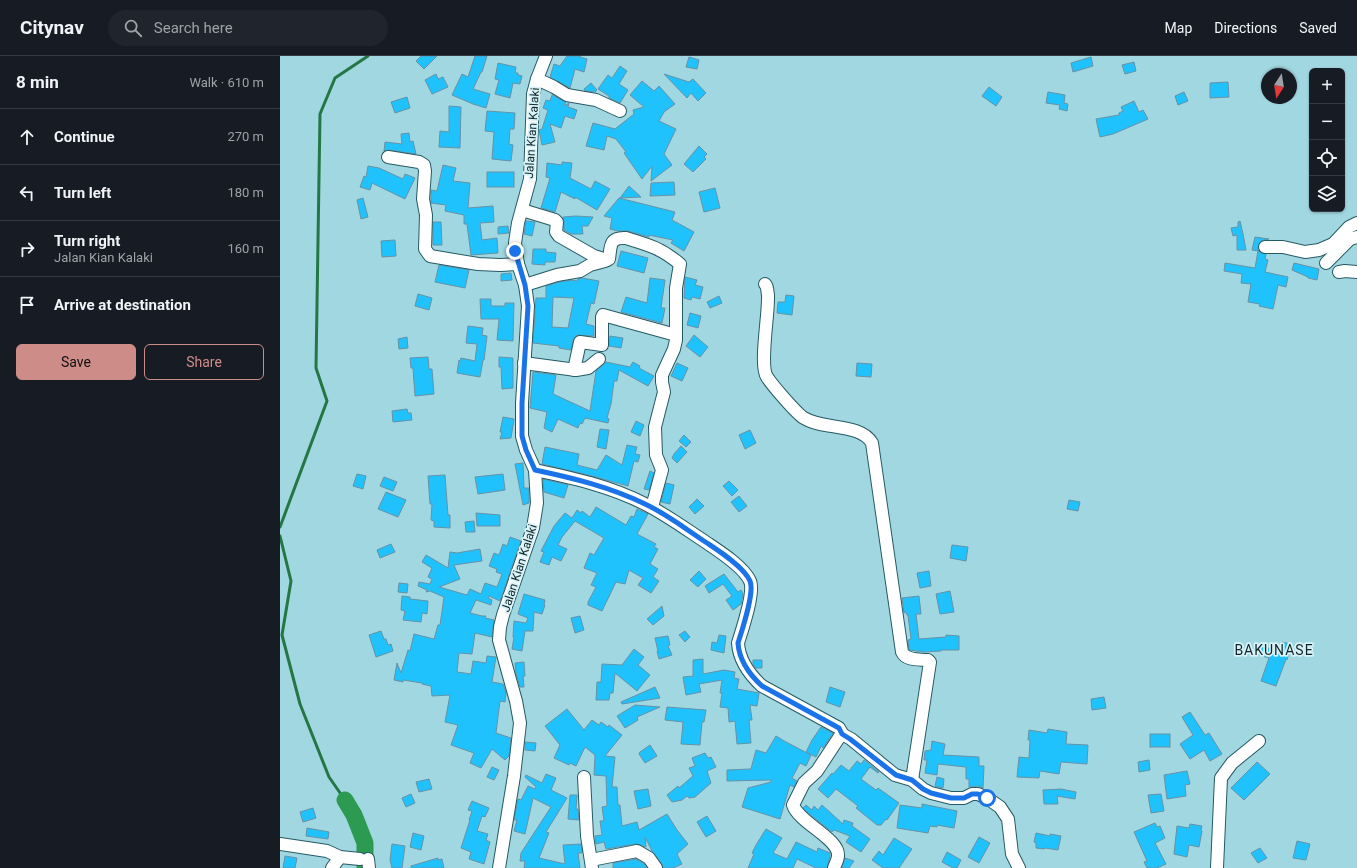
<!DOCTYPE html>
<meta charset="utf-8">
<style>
body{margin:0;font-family:Roboto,sans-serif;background:#20242c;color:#f1f3f6}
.controls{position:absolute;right:12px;top:12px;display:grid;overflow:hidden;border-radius:6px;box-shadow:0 1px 3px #0004}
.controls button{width:36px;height:36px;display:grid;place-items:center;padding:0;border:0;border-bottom:1px solid #363941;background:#171b24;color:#f1f3f6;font:20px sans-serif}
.compass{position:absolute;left:981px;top:12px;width:36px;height:36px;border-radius:50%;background:#171b24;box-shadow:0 1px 3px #0004;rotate:192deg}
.stop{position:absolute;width:12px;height:12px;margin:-9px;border:3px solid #1a73e8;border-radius:50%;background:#fff}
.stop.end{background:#1a73e8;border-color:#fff;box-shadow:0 1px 4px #0008}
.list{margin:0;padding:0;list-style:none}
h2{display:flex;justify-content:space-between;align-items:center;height:52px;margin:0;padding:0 16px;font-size:17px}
h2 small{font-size:13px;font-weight:400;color:#9ea1a6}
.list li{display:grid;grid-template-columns:26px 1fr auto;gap:12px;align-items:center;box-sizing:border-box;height:56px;padding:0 16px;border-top:1px solid #363941}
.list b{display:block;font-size:15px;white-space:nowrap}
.list p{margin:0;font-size:13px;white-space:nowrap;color:#9ea1a6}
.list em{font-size:13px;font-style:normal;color:#9ea1a6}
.actions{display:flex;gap:8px;padding:12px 16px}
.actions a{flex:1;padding:9px 0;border:1px solid #ce8c88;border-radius:6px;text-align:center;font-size:14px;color:#ce8c88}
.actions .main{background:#ce8c88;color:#111}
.icon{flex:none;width:22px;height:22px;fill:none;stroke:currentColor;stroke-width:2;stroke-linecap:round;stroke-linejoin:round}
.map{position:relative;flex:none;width:1077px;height:812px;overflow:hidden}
header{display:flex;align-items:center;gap:24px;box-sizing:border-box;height:56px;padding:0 20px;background:#171b24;border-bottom:1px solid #363941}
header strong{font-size:19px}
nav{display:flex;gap:22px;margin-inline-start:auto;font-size:14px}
.search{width:280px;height:36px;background:#20242c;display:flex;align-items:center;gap:10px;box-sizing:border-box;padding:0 14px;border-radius:22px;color:#9ea1a6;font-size:15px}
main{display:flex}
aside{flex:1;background:#171b24}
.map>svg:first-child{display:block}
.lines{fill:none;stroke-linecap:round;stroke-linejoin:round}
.stream{stroke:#247745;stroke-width:3}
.river{stroke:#2c9a50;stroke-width:17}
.building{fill:#20c2fd;stroke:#6692a7;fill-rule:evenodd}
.minor-casing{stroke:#245a63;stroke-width:14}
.minor{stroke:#fff;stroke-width:12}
.route{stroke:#1a73e8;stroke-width:5}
.labels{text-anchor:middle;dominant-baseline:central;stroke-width:3.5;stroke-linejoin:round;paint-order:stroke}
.street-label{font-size:12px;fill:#10262a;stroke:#d8f3f8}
.quarter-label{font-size:14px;letter-spacing:1px;fill:#10262a;stroke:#d8f3f8}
</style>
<header>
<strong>Citynav</strong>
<div class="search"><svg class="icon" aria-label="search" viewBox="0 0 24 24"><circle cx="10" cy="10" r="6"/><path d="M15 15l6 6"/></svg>Search here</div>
<nav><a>Map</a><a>Directions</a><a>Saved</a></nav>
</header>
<main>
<aside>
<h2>8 min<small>Walk · 610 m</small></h2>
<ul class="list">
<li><svg class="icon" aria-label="ahead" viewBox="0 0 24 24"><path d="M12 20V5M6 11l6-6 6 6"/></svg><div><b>Continue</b></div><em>270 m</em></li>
<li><svg class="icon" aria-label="left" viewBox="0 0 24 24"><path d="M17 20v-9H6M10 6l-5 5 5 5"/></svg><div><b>Turn left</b></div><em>180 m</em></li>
<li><svg class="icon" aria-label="right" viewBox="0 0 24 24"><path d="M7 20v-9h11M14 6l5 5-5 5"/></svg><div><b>Turn right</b><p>Jalan Kian Kalaki</p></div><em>160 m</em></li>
<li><svg class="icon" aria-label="arrive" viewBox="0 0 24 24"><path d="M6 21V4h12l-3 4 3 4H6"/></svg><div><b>Arrive at destination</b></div></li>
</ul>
<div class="actions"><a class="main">Save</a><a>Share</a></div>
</aside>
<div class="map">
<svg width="1077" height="812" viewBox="0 0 1077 812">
<rect width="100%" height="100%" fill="#a1d7e1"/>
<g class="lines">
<!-- stream -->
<g class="stream">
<path d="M0 471 47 345 36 312 40 58 55 22 88 0"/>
<path d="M0 480 11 525 2 579 20 648 49 721 65 744"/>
</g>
<!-- river -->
<path class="river" d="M65 744 74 759 85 787V812"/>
</g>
<!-- building -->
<g class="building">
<path d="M141 0H157L144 13 136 5Z"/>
<path d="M195 0H207L202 16H201L193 33 210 38 206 52 193 48 172 39 182 18 188 21Z"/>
<path d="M287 0H301L300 1 307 3 304 16 295 13 290 32 270 21 274 8 280 10Z"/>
<path d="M409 1 419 4 417 13 406 11Z"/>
<path d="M811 1 813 10 793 16 791 7Z"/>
<path d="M854 6 856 15 845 18 842 9Z"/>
<path d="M218 7 236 11 235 17H238V19L242 20 240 28 233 27 230 42 215 38 219 24 215 23Z"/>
<path d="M340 10 347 15 339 28 348 34 340 47 329 42V40L318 33 328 19 332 22Z"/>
<path d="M156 18 158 23 163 21 168 31 152 38 145 24Z"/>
<path d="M384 18 409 26 413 23 426 37 418 45 411 37 407 42Z"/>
<path d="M362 25 374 35 379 30 395 48 384 56 379 65 396 73 384 98 392 109 371 125 372 110 362 123 344 97 346 96 336 83 327 80 324 94 306 90 313 67 335 73 354 58 353 54 364 51 350 39Z"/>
<path d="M948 26 949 41 930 42V27Z"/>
<path d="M311 27 317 34 315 36 305 35 304 33Z"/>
<path d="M709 31 722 41 716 50 702 40Z"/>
<path d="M768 36 785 39 784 47 788 48 787 55 779 53 780 49 766 47Z"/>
<path d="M904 36 908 45 898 49 895 40Z"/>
<path d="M272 39 286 46 284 50 289 47 288 51 297 54 294 63 285 60 281 72 270 68 275 86 262 89 259 74 262 73 268 54 263 52 266 44 270 45Z"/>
<path d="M127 41 130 52 115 57 111 46Z"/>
<path d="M854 45 859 56 863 54 868 63 833 78 820 81 816 63 839 59V57L843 55 841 51Z"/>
<path d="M169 50 181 51 180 92 159 91 160 75 169 76Z"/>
<path d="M207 55 235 57 234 73H230L229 88 233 89 231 105 212 103 214 76 205 75Z"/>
<path d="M129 77 130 86 133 85 136 98 109 94 104 95 105 86 122 88 121 78Z"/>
<path d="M419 90 427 98 424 101 426 103 413 116 404 108Z"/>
<path d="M282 106 292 107 290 122 311 133 315 125 330 133 317 154 295 141V143L281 136 275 156 261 152 270 122 266 121 267 107 282 109Z"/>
<path d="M163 109 176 112 173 125 190 127 188 152 213 150 214 166 200 167 202 184 217 182 218 197 191 199 187 168H184V159L165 155 166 149 151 147V134L157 135Z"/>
<path d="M88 110 99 112 123 123 125 118 135 122 125 143 92 127 90 134 80 131 84 120 86 121Z"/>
<rect x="207" y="116" width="27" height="15"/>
<path d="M394 126 395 139 370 140 371 127Z"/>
<path d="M349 130 361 141 340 142Z"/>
<path d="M435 132 440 152 424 156 419 136Z"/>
<path d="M83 142 88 161 81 163 77 144Z"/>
<path d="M339 142 395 156 392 164 414 176 404 195 391 187 393 184 369 179V181L348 175H338L330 173 332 162 324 160Z"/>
<path d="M283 161 296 160 313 161 308 170H302L303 178H291L284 174V166Z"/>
<path d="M246 165 255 166 252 180 244 178Z"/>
<path d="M960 165 963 178 966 194H957V179L953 180 951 172 958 171V166Z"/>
<path d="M153 166H161L162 189H153Z"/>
<path d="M228 170 229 177 218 178V171Z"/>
<path d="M975 181 989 183 981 185 978 191V194L981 197 986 198 985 203 988 204 985 216 1008 221 1006 231 998 229 993 253 979 250 980 248 968 246 971 228 961 227 962 218 944 215 945 207 975 212 978 195 972 194Z"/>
<path d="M115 184 116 200 102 201 101 185Z"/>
<path d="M253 193H266V196L276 197 275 206H265V209L252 208Z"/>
<path d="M341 195 368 202 364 217 337 210Z"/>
<path d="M1014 207 1039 213 1037 224 1028 222V221L1012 214Z"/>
<path d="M159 209 189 214 185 232 155 226Z"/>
<path d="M231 217 232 224 221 225V218Z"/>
<path d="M405 221 417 224 415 229 423 231 420 243 412 241 411 244 404 242Z"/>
<path d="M302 222 319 225 314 248 311 247 306 268 314 270V280L297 279 293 284 291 294 279 292V290L253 287 256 242H266V230L279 226 292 224 297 225 298 223ZM273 241 294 242 288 272 272 271Z"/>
<path d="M370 222 385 224 381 252H385L382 267 341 256 346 241 367 247Z"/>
<path d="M138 238 152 242 149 254 135 250Z"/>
<path d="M506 239 514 240 512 259 497 257 498 246H505Z"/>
<path d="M439 240 442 247 430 252 427 246Z"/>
<path d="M200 243H211V250H225V247H234L233 285 217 284 219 263H201Z"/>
<path d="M410 257 421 260 418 272 407 269Z"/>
<path d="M188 270 203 272 202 279 207 280 204 304H203L200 321 177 317 179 304 180 305 181 302 195 305 197 288 186 287Z"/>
<path d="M414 279 428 291 420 301 406 290Z"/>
<path d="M330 280 343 282 341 292 329 290Z"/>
<path d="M127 281 128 292 119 293 118 283Z"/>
<path d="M148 301 149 313H152L154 338 135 340 133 312H131L130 302Z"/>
<path d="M219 301 233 302V332L222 333 221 311H219Z"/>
<path d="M326 306 350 311 353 306 360 310 359 312 374 320 368 330 339 314 337 325H334L331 348 327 362 329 363 328 367 305 362 302 368 300 367 298 372 278 363 272 376 264 372 267 356 250 352 253 316 276 319 273 338 310 355 316 315Z"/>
<path d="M397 307 408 312 402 325 391 320Z"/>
<path d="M577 307 592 308 591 321 576 320Z"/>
<path d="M127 353 128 357H131L132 364 113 366 112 355Z"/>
<path d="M223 361 234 363 231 382 220 383 222 376H220Z"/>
<path d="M356 365 364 369 360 380 351 376Z"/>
<path d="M320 373 329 374 326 393 317 391Z"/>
<path d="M470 374 476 387 465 393 459 379Z"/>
<path d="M404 379 411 386 406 391 399 385Z"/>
<path d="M347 389 357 391 355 398 360 399 358 406 354 405 348 430 312 420 262 408 265 391 299 398 297 409 317 414 326 399 342 409Z"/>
<path d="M401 390 407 396 397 407 392 402 394 398Z"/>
<path d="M243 407 244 432H249V447L243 449 235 408Z"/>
<path d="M370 415 374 417 369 434 364 433Z"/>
<path d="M77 418 86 420 83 433 73 430Z"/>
<path d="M223 418 225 434 198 438 195 421Z"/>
<path d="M165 419 168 459H170V472L154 471V465L151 464 152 448H150L148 420Z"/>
<path d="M104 421 117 426 113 435 100 430Z"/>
<path d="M263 423 288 429 284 442 264 436Z"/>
<path d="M449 425 458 434 452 440 443 430Z"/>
<path d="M386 427 394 429 390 448 381 446Z"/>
<path d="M106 436 126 444 118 461 98 453Z"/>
<path d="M459 440 467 450 459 456 451 446Z"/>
<path d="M417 443 424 450 415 458 409 451Z"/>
<path d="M789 444 800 446 798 455 787 453Z"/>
<path d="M316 451 346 469 351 460 354 461 357 453 368 458 357 478 376 488 374 491 378 493 370 508 378 513 373 521 379 525 371 537 358 529 363 522 349 514 345 528 336 526 322 555 308 549V546L316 531 311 529 317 517 304 512 310 497 314 499 324 482 295 465 282 481 278 489 287 493 281 505 272 501 269 509 260 506 264 496 261 495 274 470 285 457 292 462 297 454 301 457 302 455 310 461Z"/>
<path d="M196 457 220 459V470H197Z"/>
<path d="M194 465 195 476H186L185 466Z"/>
<path d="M230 481 241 485 220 545 209 540 208 542 212 544 211 549 196 544 190 557 202 560H206L205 562 214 564 212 581 195 577 192 598 179 597 177 616 191 618 193 605 206 607 207 600 216 601 212 626 223 628 226 637 225 646 220 645 216 677 231 682 229 700 225 704 212 693 201 712 190 707 194 697 171 689 178 669 165 666 170 639 152 640 151 630 142 628V627L123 624V626L114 624 117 607 121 617 128 594 130 595 134 578 154 583 158 569H160L164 541 150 535 146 536 147 534 138 530 139 526 150 528 152 523 148 521 152 512 142 506 146 499 168 512 170 496 177 497 200 493 202 505 174 509 180 523 159 531 187 539 190 533 201 538 205 527 217 531 222 518 216 516 217 513 209 510 214 497 219 499 223 488 227 490Z"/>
<path d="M111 488 115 496 100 502 97 494Z"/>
<path d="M672 489 688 491 686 505 670 502Z"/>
<path d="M419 515 426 523 418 531 410 524Z"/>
<path d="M649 515 651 530 640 532 637 517Z"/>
<path d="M444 518 458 536 461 534 463 538 461 548 453 554 446 544 452 540 443 528 429 537 425 530Z"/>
<path d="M119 527 128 528 127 537 118 536Z"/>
<path d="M670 535 674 556 660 558 656 538Z"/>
<path d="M244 538 265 544 264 549H265L262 558 254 556 253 575H245L242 595 232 593 234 581H233L234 565 246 567 248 562 238 558Z"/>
<path d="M122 540 130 541V543L148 545 147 558 142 557 141 566 123 564 125 555 121 554Z"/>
<path d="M639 540 641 558H636L639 583 666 581V579L679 580V594H661V595L644 596 629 594 628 584 631 583 628 559H627L626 556 624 557 622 542Z"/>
<path d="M382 550 384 560 373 569 367 563Z"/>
<path d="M300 560 304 574 295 577 291 562Z"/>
<path d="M101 575 104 583H106L108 589 111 588 113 595 96 601 89 579Z"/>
<path d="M405 575 410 581 405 586 399 579Z"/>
<path d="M439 579 446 580 444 597 431 594 432 586 437 587Z"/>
<path d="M388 580 390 589 388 590 392 599 379 603 377 595H378L375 582Z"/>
<path d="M1002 586 1011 588 1007 604 1006 603 996 630 981 625 989 602 976 598 978 590 997 594V593L1000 594Z"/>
<path d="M354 593 364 601 358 609 370 619 357 635 335 617 333 637H330L329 644H316L317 626H321L322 608 342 609Z"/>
<path d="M423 603V618L444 614 455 616 454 622 459 623 457 633 479 637 477 650 470 649 472 664H469L471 687 457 688 455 665 449 666 448 652 440 651 442 637H440L442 624 419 628 421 636 406 639 403 621 413 620V604Z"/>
<path d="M473 604H482V612H476L473 608Z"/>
<path d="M244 606 245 620H243L244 631H240L236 617 235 607Z"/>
<path d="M375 631 380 642 342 648 341 646Z"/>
<path d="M550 631 565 636 560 651 546 646Z"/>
<path d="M824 641 826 652 812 654 811 643Z"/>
<path d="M355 649 380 651 357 661 358 664 345 672 337 660Z"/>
<path d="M387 651 426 654 424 666H422L420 689 401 688 403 666 385 664Z"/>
<path d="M287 653 304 674 312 664 319 669 321 666 328 671 329 669 342 679 325 700 335 701 332 731H337L338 749H340L342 770 357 766 359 774 387 758 397 774 408 788 397 798 402 808 393 812H383L382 808 372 795 365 781 366 791 356 788 326 793 324 786 316 788 315 780 322 779 320 765H324L322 751 327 750 326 720 314 719 315 699 305 691 296 710 290 707 289 709 274 702 280 689 265 670Z"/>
<path d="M910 656 925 679 929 677 942 698 930 705 924 694 910 703 900 688 913 679 902 661Z"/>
<path d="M541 671 553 677 543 692 541 690 536 701 526 696 532 684Z"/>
<path d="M768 673 787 676 786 688 808 689 807 708 781 706 779 718 760 715 759 722 737 721 739 701 749 702 750 684H748L749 674 767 677Z"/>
<rect x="870" y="678" width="20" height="13"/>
<path d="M496 680 506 686 531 699 526 710 520 707 512 722 517 725 514 731 510 729 500 763 462 751 468 732 491 726V724L447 725V714L471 713 476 694 486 697Z"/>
<path d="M652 685 665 688 663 699 699 701V710H704L703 732 698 730 689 731V723H686V711L658 708 657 719 645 717 647 704H644L645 695 651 694Z"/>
<path d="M245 686 256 687 255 695 245 694Z"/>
<path d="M370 689 377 700 365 707 359 698 360 696Z"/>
<path d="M425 697 428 702 431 701 436 711 427 715 431 727 415 741 409 742 407 740 402 744 392 746 387 739 398 730 399 732 413 720 409 712 415 710 412 702Z"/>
<path d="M584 704 599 716 598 717 590 711 581 723 596 734 598 732 619 747 607 764 606 763 601 769H597L576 752 578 750 556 733 548 742 538 733 552 717 553 718 561 709 569 715 577 705 581 708Z"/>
<path d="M869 704 870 714 859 716 858 706Z"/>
<path d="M977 706 990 718 964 744 951 732Z"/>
<path d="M212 711 219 714 214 724 207 721Z"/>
<path d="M907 715 910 728 905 729 906 740 887 743 884 719Z"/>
<path d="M266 718 276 722 271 734 287 742 266 776 269 777 259 802 285 808 283 789 301 788 302 797H298L300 812H244L245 805H240L241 797 271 751 253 742 245 778 234 775 237 764H234L238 743 241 744 248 730 255 733 256 731 245 721 246 719 262 727Z"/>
<path d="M657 721 664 723 663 732 655 730Z"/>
<path d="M149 723 152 733 139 736 136 726Z"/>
<path d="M368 733 371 750 358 753 354 735Z"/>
<path d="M781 733 796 736 795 743 777 740 778 748H764L763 734Z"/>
<path d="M131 738 135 747 126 751 122 742Z"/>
<path d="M881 738 884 755 871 757 868 739Z"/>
<path d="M290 739H297L296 753H298L299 764 288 763Z"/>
<path d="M192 745 209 752 205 761 202 760 197 775 208 778 206 784 210 786 204 808 189 803 191 796 181 792 190 764H189L192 755 188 754Z"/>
<path d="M642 748 677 755 674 772 657 769V771L650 770 648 777 617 772 620 749 642 752Z"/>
<path d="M526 749 532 754 534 750 538 754 542 749 563 768 564 764 573 767 572 770 590 783 581 796 566 786 570 780 554 774 552 776 528 757 523 752Z"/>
<path d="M33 752 36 762 23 766 20 756Z"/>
<path d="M427 760 436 775 426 781 417 766Z"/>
<path d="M875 767 877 771 880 770 885 782 875 787 886 808 877 812H867L864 806 867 805 854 776Z"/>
<path d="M910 768 922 770 921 774 922 775 919 791 909 789 907 801 894 798 897 770 909 772Z"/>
<path d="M27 772 49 776 48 783 26 780Z"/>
<path d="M486 773 502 782 493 797 507 803 516 786 537 796 538 792 550 797V800L547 812H536L517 803 513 812H468L474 798 472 797 476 789Z"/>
<path d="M133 777 144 780 141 794 130 791Z"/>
<path d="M756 777 770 780V778L781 780 778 794 765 792 764 793 756 792V787L754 786Z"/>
<path d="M699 781 710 787 699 807 688 801Z"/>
<path d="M614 782 632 793 619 812H603L592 804 599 795 603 799Z"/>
<path d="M1017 785 1030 788 1026 804 1013 802Z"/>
<path d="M112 788 125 790 122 812H112L110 804Z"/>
<path d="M980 792 987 802 978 807 971 797Z"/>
<path d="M667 796 681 804 677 812H673L662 806Z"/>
<path d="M5 800 17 802 15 812H3Z"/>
<path d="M158 802V804L162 803 164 812H131V810Z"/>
<path d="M565 802 574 805 569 812H562Z"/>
<path d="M356 803 364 808 367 812H333V807Z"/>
</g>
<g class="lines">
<defs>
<g id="minor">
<path d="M257 23 274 31 287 39 316 44 340 55"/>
<path d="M108 101 139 106 144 109 145 115 143 143 146 159 145 193 150 200 198 208 220 209 238 208"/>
<path d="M242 154 275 164 277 166 276 176 279 180 314 200 327 204"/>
<path d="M985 191H1003L1025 196 1039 194 1053 188 1069 171 1077 167"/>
<path d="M1046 207 1070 183 1077 181"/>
<path d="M1059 216 1065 215 1077 216"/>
<path d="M485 228C488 231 487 235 488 239 489 258 479 309 487 321 492 329 517 358 524 362 543 374 580 367 592 387L622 596C626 605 639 603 648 604L650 606 632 724"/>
<path d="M245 229 277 219 300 215 310 209 325 205 329 203C331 190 329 181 346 182 369 189 381 192 400 208L396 232V284L394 293 382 319V326L384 336 375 371 376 399 382 414 372 451"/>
<path d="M244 307 296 314 308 312 319 303"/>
<path d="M294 314 300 286 322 289V261L323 259 396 279"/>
<path d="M255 414C293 422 330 430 365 448 387 459 407 474 427 487 439 495 464 511 470 525 475 536 462 574 458 587 459 604 470 619 482 630L559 672 562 677 537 715 524 727 513 749C519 767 560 783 558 800 558 804 555 808 554 812"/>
<path d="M562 678 571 683 615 719 632 724 643 733 651 737 671 742H684L692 738H698L707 742 720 751 728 763 732 798 739 812"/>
<path d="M304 721 307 780 312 812"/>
<path d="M0 788 47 795 60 801 80 803"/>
<path d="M88 803 89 812"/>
<path d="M311 804 357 795 369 802 376 812"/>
<path d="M52 812 60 801"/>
<path d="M219 812 234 720 240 667 236 645 219 584 220 571 223 559 253 472 257 447 255 414 246 394 242 380V347L248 250 245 229 238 208 235 187 238 167 250 123 253 38 257 23 266 0"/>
<path d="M937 812 941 722 952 707 979 685"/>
</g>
</defs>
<!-- minor casing -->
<use href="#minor" class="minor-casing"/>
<!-- minor -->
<use href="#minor" class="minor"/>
</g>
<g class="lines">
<!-- route -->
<path class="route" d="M235 195 245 229 248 250 242 347V380L246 394 255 414C293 422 330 431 365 448 387 458 407 474 427 487 439 495 464 511 470 525 475 536 462 574 458 587 459 604 470 619 482 630L559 672 562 678 570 683 616 719 632 724 643 733 651 737 671 742H684L692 738H698L707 742"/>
</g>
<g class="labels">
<!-- street labels -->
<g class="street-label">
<text transform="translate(252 77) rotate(-86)">Jalan Kian Kalaki</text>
<text transform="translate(239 512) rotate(-72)">Jalan Kian Kalaki</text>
</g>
<!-- quarter labels -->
<g class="quarter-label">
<text x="994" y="594">BAKUNASE</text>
</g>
</g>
</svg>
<div class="controls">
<button>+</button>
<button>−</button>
<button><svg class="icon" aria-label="locate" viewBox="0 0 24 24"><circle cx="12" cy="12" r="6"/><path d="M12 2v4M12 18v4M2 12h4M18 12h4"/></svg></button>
<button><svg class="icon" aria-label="layers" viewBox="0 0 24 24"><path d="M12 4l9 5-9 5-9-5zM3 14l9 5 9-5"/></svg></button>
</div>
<svg class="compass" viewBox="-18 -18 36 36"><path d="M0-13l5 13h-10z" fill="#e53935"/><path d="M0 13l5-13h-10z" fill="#9ea1a6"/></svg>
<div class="stop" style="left:707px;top:742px"></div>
<div class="stop end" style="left:235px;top:195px"></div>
</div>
</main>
